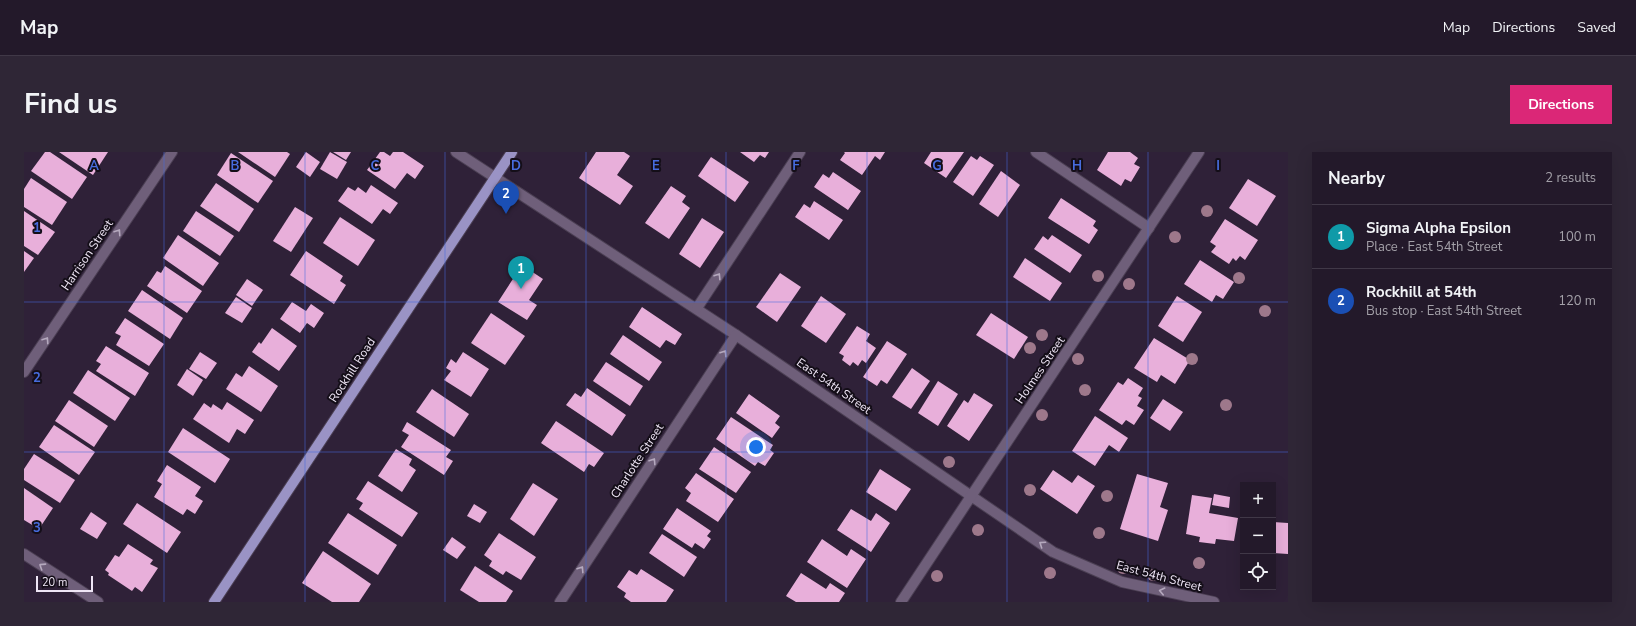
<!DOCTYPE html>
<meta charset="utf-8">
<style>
body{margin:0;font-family:"Nunito Sans",sans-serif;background:#2f2636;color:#f1f3f6}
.controls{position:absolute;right:12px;bottom:12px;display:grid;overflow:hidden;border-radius:0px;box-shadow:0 4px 16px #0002}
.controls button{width:36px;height:36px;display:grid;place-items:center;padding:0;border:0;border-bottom:1px solid #403847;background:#23192a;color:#f1f3f6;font:20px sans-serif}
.scale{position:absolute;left:12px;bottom:10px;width:57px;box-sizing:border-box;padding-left:4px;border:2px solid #efe6f6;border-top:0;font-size:11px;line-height:14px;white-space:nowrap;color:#efe6f6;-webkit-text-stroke:3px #140e18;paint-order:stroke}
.you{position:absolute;left:732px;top:295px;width:14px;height:14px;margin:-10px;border:3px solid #fff;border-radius:50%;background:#1a73e8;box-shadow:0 0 0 6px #1a73e833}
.badge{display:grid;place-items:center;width:26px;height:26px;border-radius:50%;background:#db2777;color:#fff;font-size:13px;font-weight:700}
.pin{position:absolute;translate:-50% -33px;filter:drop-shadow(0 1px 2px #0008)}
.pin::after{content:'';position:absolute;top:21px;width:14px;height:12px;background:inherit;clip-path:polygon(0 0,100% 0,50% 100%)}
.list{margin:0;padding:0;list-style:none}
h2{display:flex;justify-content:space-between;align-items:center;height:52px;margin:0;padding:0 16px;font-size:17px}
h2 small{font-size:13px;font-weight:400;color:#a3a0a8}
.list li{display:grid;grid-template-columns:26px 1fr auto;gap:12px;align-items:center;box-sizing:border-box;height:64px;padding:0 16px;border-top:1px solid #403847}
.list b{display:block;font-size:15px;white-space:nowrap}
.list p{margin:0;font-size:13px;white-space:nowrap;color:#a3a0a8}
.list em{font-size:13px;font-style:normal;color:#a3a0a8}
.icon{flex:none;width:22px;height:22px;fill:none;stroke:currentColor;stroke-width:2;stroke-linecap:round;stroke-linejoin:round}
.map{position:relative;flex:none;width:1264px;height:450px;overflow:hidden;border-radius:0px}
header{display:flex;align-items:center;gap:24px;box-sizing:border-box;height:56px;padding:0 20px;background:#23192a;border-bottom:1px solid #403847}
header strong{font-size:19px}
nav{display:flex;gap:22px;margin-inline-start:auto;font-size:14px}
.intro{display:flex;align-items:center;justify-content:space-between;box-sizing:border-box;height:96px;padding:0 24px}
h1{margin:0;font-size:28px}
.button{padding:10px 18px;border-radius:0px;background:#db2777;color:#fff;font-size:14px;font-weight:700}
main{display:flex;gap:24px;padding:0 24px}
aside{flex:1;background:#23192a;border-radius:0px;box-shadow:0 4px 16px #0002}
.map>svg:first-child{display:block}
.building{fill:#e8afda}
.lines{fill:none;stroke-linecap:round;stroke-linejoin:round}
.minor-casing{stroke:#4b3f53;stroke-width:12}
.major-casing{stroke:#4b3f53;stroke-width:12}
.minor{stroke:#6f5f7a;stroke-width:10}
.major{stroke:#9a93c5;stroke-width:10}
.tree{fill:#9e788b}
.oneway{stroke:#b5a9be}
.grid{fill:none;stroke:#476cde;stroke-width:1;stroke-opacity:0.55}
.labels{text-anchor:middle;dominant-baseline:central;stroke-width:4;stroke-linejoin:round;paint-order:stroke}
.street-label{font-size:12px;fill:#efe6f6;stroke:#140e18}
.grid-label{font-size:13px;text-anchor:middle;font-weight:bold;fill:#476cde;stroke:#140e18;stroke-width:4;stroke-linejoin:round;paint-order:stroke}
</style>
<header>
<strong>Map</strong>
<nav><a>Map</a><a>Directions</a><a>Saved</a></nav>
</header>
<div class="intro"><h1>Find us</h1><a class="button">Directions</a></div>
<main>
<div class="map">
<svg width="1264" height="450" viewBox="0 0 1264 450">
<rect width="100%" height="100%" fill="#2f2138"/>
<!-- building -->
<g class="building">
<path d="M21 0H26L63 25 48 47 7 19Z"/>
<path d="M35 0H84L69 23Z"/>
<path d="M214 0H263L266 2 251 25Z"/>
<path d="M282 0 296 10 286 25 272 15Z"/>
<path d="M306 0 323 10 313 27 296 17Z"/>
<path d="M309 0H327L322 8Z"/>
<path d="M356 0H360L366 4 369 0H379L400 14 391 27 383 21 371 37 343 18Z"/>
<path d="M572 0H600L606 4 593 23 609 34 596 53 555 26Z"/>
<path d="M716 0H745L741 6 736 3 730 10Z"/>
<path d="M820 0H861L856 8 851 4 838 23 816 8 821 1Z"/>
<path d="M907 0H940L922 26 900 11Z"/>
<path d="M1084 0H1106L1114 6 1110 12 1116 15 1107 30 1101 27 1097 34 1073 18Z"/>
<path d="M207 1 249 29 234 51 193 23Z"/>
<path d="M947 4 953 8 956 4 970 13 949 44 929 30Z"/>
<path d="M687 5 725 30 711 50 674 24Z"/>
<path d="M977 19 996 33 974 65 955 52Z"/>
<path d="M809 20 837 39 824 58 790 35 799 22 805 26Z"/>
<path d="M7 26 43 50 28 73 0 55V37Z"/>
<path d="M1224 27 1252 44 1233 74 1205 56Z"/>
<path d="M192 31 230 57 215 80 176 54Z"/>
<path d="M347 33 374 51 366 62 359 57 348 72 314 49 324 35 331 39 334 35 342 41Z"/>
<path d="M647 34 662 44 658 50 666 56 645 87 621 71Z"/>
<path d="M1037 46 1072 69 1069 74 1074 78 1065 92 1024 66Z"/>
<path d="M790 49 819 68 805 88 771 65 780 52 786 56Z"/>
<path d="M271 55 289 66 267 100 249 89Z"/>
<path d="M0 59 31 80 14 103 0 94Z"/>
<path d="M172 59 210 84 196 104 159 79Z"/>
<path d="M316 65 351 88 334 114 299 91Z"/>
<path d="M678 66 700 80 676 116 655 102Z"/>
<path d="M1201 67 1234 88 1221 108 1216 104 1212 109 1209 106 1205 112 1187 100 1192 94 1186 90Z"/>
<path d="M154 83 195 111 179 134 139 106Z"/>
<path d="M1028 83 1058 103 1046 121 1010 97 1019 84 1024 88Z"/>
<path d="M0 99 10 106 0 120Z"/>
<path d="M282 99 319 124 316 129 322 133 310 152 266 123Z"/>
<path d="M1001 106 1038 131 1026 149 989 125Z"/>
<path d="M1176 108 1210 130 1199 147 1192 143 1188 150 1160 132Z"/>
<path d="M498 113 519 127 505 148 513 153 503 168 474 150Z"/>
<path d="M141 114 178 139 163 161 123 134 133 119 137 121Z"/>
<path d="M756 121 777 135 753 170 732 155Z"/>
<path d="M223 127 239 138 228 154 212 143Z"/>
<path d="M118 138 159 166 146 187 104 159Z"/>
<path d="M797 144 822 162 802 191 777 174Z"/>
<path d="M1153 144 1178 160 1159 190 1134 174Z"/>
<path d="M212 145 228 156 218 171 201 161Z"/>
<path d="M268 150 282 159 287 152 300 161 290 176 283 171 276 181 256 167Z"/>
<path d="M618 155 658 182 651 193 642 188 636 196 605 175Z"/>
<path d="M467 161 501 184 481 213 447 191Z"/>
<path d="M967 161 1004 185 990 207 952 183Z"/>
<path d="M101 166 140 192 125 214 92 193 97 184 91 181Z"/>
<path d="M833 174 846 182 842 189 852 196 842 211 838 208 834 214 829 210 826 214 818 208 820 204 815 201Z"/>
<path d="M248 176 273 194 255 219 228 200 235 190 237 192Z"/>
<path d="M599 183 638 210 625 229 586 202Z"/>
<path d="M1130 186 1166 208 1151 232 1137 223 1133 230 1110 216Z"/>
<path d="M863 189 883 202 863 232 857 228 853 234 839 225Z"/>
<path d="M82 194 125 221 111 244 72 219 77 212 72 209Z"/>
<path d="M176 200 193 211 182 227 165 217Z"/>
<path d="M439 200 465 217 447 245 420 228 427 219 422 216 427 207 432 211Z"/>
<path d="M582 210 619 234 606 254 569 229Z"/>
<path d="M225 214 254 234 237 260 202 237 212 221 218 225Z"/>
<path d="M888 216 906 229 887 257 868 245Z"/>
<path d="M163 217 179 228 169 244 153 233Z"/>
<path d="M64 218 106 246 91 269 49 241Z"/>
<path d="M1104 226 1119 236 1114 244 1118 246 1113 254 1120 258 1110 273 1102 268 1098 273 1075 258 1094 230 1099 233Z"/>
<path d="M914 229 934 242 914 274 894 261Z"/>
<path d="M563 236 602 263 588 284 542 253 551 241 557 245Z"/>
<path d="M408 237 445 262 430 285 392 260Z"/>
<path d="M950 241 969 253 945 289 923 274 940 248 944 251Z"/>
<path d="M725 242 756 264 751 271 756 275 748 286 712 261Z"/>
<path d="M1139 247 1159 260 1146 279 1126 266Z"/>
<path d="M45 248 84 274 70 295 31 269Z"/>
<path d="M203 250 230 268 221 282 213 277 205 291 169 267 180 251 187 256 189 252 198 258Z"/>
<path d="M1071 264 1104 286 1095 300 1085 293 1071 314 1048 299Z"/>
<path d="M707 265 749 293 746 298 750 301 741 314 734 310 731 314 692 287Z"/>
<path d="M532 269 580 301 570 315 565 312 560 320 517 291Z"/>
<path d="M383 270 427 298 422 305 429 309 420 323 377 295 385 283 378 279Z"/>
<path d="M30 273 71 300 55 323 15 295Z"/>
<path d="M159 276 206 307 191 331 144 300Z"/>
<path d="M690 295 727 320 712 341 675 317Z"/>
<path d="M372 297 388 307 385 313 392 318 378 340 354 324Z"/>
<path d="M10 302 51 328 36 351 0 328V317Z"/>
<path d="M143 313 177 335 171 344 179 349 171 362 163 357 159 363 130 345 138 332 133 329Z"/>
<path d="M856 317 887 337 872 359 842 340Z"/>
<path d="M1029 318 1048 331 1054 323 1071 334 1053 362 1016 337Z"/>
<path d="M672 321 710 347 694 370 662 349 667 341 661 336Z"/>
<path d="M1113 322 1144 331 1136 355 1144 358 1134 389 1096 377Z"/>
<path d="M344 329 394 361 378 385 335 357 339 351 332 347Z"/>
<path d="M509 331 534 347 510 384 486 367Z"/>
<path d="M0 336 29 356 15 377 0 368Z"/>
<path d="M1190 342 1206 345 1205 356 1188 353Z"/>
<path d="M1168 343 1188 346 1185 361 1214 366 1210 389 1192 387 1191 392 1175 390 1176 385 1162 382Z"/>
<path d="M113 351 157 380 143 401 99 372Z"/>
<path d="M450 352 463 360 456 371 443 364Z"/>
<path d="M653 356 687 379 683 384 687 387 680 397 671 391 668 396 639 377Z"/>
<path d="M827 357 847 369 852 361 866 371 847 400 813 378Z"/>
<path d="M67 360 83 371 73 387 56 377Z"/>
<path d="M324 361 373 393 354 423 304 391Z"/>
<path d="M1249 370 1264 371V402L1249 401Z"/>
<path d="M475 381 512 405 497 428 482 419 479 423 465 414 468 409 460 403Z"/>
<path d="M638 382 673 405 660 425 625 401Z"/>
<path d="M428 385 442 395 433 407 419 398Z"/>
<path d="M798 387 823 404 827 397 842 407 823 436 783 410Z"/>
<path d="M104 392 129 408 126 412 134 416 118 440 111 435 108 439 84 423 85 421 81 418 91 403 95 405Z"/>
<path d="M299 399 347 432 335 450H308L278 431Z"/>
<path d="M451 414 489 439 482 450H455L436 438Z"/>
<path d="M617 417 650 438 642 450H607L600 445 602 441 593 435 605 418 613 423Z"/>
<path d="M777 421 802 437 806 431 821 441 815 450H772L762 444Z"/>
</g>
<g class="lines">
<defs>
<g id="minor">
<path d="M432 0 712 183 1029 400 1098 430 1190 450"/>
<path d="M1012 0 1125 76"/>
<path d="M673 156 776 0"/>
<path d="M0 220 148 0"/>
<path d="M0 402 74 450"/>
<path d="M536 450 712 183"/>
<path d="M877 450 1175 0"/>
</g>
<path id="major" d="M190 450 488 0"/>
</defs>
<!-- minor casing -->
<use href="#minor" class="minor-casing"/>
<!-- major casing -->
<use href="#major" class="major-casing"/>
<!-- minor -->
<use href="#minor" class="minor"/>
<!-- major -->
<use href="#major" class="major"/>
</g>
<!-- trees -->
<g class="tree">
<circle cx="1183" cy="59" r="6"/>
<circle cx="1151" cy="85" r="6"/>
<circle cx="1074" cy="124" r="6"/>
<circle cx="1215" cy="126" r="6"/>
<circle cx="1105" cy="132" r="6"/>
<circle cx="1241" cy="159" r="6"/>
<circle cx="1018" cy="183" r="6"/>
<circle cx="1006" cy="196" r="6"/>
<circle cx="1054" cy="207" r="6"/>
<circle cx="1168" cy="207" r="6"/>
<circle cx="1061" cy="238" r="6"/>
<circle cx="1202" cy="253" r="6"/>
<circle cx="1018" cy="263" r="6"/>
<circle cx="925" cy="310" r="6"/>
<circle cx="1006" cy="338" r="6"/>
<circle cx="1083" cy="344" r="6"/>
<circle cx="954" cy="378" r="6"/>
<circle cx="1075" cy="381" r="6"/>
<circle cx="1175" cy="411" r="6"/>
<circle cx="1099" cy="416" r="6"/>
<circle cx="1026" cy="421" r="6"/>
<circle cx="1129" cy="423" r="6"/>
<circle cx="913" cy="424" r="6"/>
</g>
<!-- one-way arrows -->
<defs><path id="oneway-chevron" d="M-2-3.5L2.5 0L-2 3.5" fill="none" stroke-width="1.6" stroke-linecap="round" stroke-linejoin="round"/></defs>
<g class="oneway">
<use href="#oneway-chevron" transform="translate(94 80) rotate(-56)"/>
<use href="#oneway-chevron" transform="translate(694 124) rotate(-57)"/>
<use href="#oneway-chevron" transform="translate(22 188) rotate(-56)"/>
<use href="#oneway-chevron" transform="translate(700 201) rotate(-57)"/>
<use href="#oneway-chevron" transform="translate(629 309) rotate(-57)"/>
<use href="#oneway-chevron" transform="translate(1018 392) rotate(-146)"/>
<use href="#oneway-chevron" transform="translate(18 414) rotate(-147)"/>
<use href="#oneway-chevron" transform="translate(557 417) rotate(-57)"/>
<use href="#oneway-chevron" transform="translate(1138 439) rotate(-167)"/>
</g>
<!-- grid -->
<path class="grid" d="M140 0V450M281 0V450M421 0V450M562 0V450M702 0V450M843 0V450M983 0V450M1124 0V450M0 150H1264M0 300H1264"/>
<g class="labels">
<!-- street labels -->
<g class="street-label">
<text transform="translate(63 103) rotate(-56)">Harrison Street</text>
<text transform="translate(328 218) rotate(-57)">Rockhill Road</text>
<text transform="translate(1016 218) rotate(-56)">Holmes Street</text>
<text transform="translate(810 234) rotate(35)">East 54th Street</text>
<text transform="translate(613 309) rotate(-57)">Charlotte Street</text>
<text transform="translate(1135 424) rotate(15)">East 54th Street</text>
</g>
</g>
<g class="grid-label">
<text x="70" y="18">A</text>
<text x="211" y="18">B</text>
<text x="351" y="18">C</text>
<text x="492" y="18">D</text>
<text x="632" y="18">E</text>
<text x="772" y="18">F</text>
<text x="913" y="18">G</text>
<text x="1053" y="18">H</text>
<text x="1194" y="18">I</text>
<text x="13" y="80">1</text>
<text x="13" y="230">2</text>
<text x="13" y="380">3</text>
</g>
</svg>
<div class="controls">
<button>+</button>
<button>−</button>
<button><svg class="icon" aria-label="locate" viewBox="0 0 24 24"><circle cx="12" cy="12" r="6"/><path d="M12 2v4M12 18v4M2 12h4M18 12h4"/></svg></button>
</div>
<div class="scale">20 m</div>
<div class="you"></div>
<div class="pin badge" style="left:497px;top:137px;background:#0f9aa8">1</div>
<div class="pin badge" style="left:482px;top:62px;background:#1a4fb4">2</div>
</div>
<aside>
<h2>Nearby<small>2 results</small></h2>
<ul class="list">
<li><span class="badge" style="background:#0f9aa8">1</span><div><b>Sigma Alpha Epsilon</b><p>Place · East 54th Street</p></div><em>100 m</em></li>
<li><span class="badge" style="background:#1a4fb4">2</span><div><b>Rockhill at 54th</b><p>Bus stop · East 54th Street</p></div><em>120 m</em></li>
</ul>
</aside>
</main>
